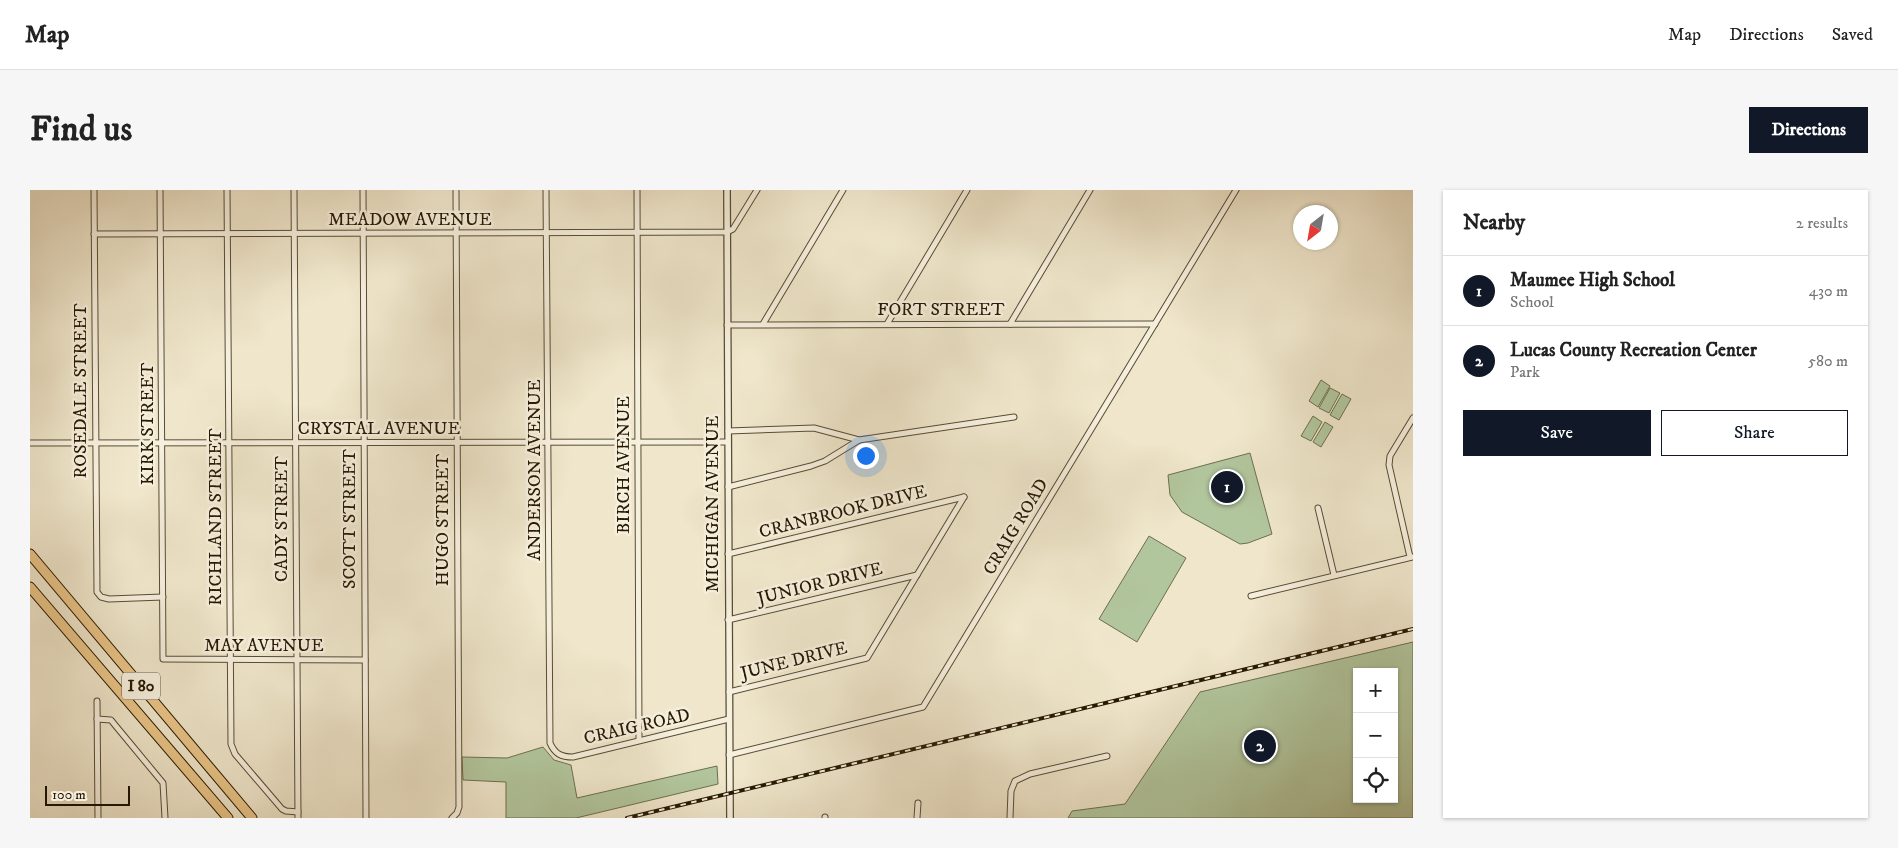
<!DOCTYPE html>
<meta charset="utf-8">
<style>
body{margin:0;font-family:"IM FELL DW Pica",serif;background:#f6f6f6;color:#222}
.controls{position:absolute;right:15px;bottom:15px;display:grid;overflow:hidden;border-radius:0px;box-shadow:0 1px 4px #0004}
.controls button{width:45px;height:45px;display:grid;place-items:center;padding:0;border:0;border-bottom:1px solid #e0e0e0;background:#fff;color:#222;font:25px sans-serif}
.compass{position:absolute;left:1263px;top:15px;width:45px;height:45px;border-radius:50%;background:#fff;box-shadow:0 1px 4px #0004;rotate:211deg}
.scale{position:absolute;left:15px;bottom:12px;width:85px;box-sizing:border-box;padding-left:5px;border:2px solid #271801;border-top:0;font-size:14px;line-height:18px;white-space:nowrap;color:#271801;-webkit-text-stroke:4px #f5efdd;paint-order:stroke}
.you{position:absolute;left:835px;top:265px;width:18px;height:18px;margin:-12px;border:4px solid #fff;border-radius:50%;background:#1a73e8;box-shadow:0 0 0 8px #1a73e833}
.badge{display:grid;place-items:center;width:32px;height:32px;border-radius:50%;background:#111827;color:#fff;font-size:16px;font-weight:700}
.pin{position:absolute;translate:-50% -50%;border:2px solid #fff;box-shadow:0 1px 5px #0006}
.list{margin:0;padding:0;list-style:none}
h2{display:flex;justify-content:space-between;align-items:center;height:65px;margin:0;padding:0 20px;font-size:21px}
h2 small{font-size:16px;font-weight:400;color:#767676}
.list li{display:grid;grid-template-columns:32px 1fr auto;gap:15px;align-items:center;box-sizing:border-box;height:70px;padding:0 20px;border-top:1px solid #e0e0e0}
.list b{display:block;font-size:19px;white-space:nowrap}
.list p{margin:0;font-size:16px;white-space:nowrap;color:#767676}
.list em{font-size:16px;font-style:normal;color:#767676}
.actions{display:flex;gap:10px;padding:15px 20px}
.actions a{flex:1;padding:11px 0;border:1px solid #111827;border-radius:0px;text-align:center;font-size:18px;color:#111827}
.actions .main{background:#111827;color:#fff}
.icon{flex:none;width:28px;height:28px;fill:none;stroke:currentColor;stroke-width:2;stroke-linecap:round;stroke-linejoin:round}
.map{position:relative;flex:none;width:1383px;height:628px;overflow:hidden;border-radius:0px}
header{display:flex;align-items:center;gap:30px;box-sizing:border-box;height:70px;padding:0 25px;background:#fff;border-bottom:1px solid #e0e0e0}
header strong{font-size:24px}
nav{display:flex;gap:28px;margin-inline-start:auto;font-size:18px}
.intro{display:flex;align-items:center;justify-content:space-between;box-sizing:border-box;height:120px;padding:0 30px}
h1{margin:0;font-size:35px}
.button{padding:12px 22px;border-radius:0px;background:#111827;color:#fff;font-size:18px;font-weight:700}
main{display:flex;gap:30px;padding:0 30px}
aside{flex:1;background:#fff;border-radius:0px;box-shadow:0 1px 4px #0004}
.map>svg:first-child{display:block}
.green{fill:#b2c69d;stroke:#6c6f4f;fill-rule:evenodd}
.lines{fill:none;stroke-linecap:round;stroke-linejoin:round}
.minor-casing{stroke:#594c34;stroke-width:7}
.tertiary-casing{stroke:#594c34;stroke-width:8}
.motorway-casing{stroke:#271801;stroke-width:11}
.minor{stroke:#f5efdd;stroke-width:5}
.tertiary{stroke:#f5efdd;stroke-width:5.5}
.motorway{stroke:#e8c386;stroke-width:9}
.rail-casing{stroke:#271801;stroke-width:4}
.rail{stroke:#f5efdd;stroke-width:2;stroke-dasharray:5.5;stroke-linecap:butt}
.labels{text-anchor:middle;dominant-baseline:central;stroke-width:5;stroke-linejoin:round;paint-order:stroke}
.shield{fill:#f5efdd;stroke:#655843;stroke-width:1}
.shield-label{font-size:16px;font-weight:bold;fill:#271801}
.street-label{font-size:18px;fill:#271801;stroke:#f5efdd}
</style>
<header>
<strong>Map</strong>
<nav><a>Map</a><a>Directions</a><a>Saved</a></nav>
</header>
<div class="intro"><h1>Find us</h1><a class="button">Directions</a></div>
<main>
<div class="map">
<svg width="1383" height="628" viewBox="0 0 1383 628">
<rect width="100%" height="100%" fill="#efe6cb"/>
<filter id="stains"><feTurbulence type="fractalNoise" baseFrequency=".004" numOctaves="4"/><feColorMatrix values="0 0 0 0 .2 0 0 0 0 .09 0 0 0 0 .02 0 0 0 .5 -.17"/></filter>
<radialGradient id="worn" r=".72"><stop offset=".6" stop-color="#630" stop-opacity="0"/><stop offset="1" stop-color="#630" stop-opacity=".3"/></radialGradient>
<!-- green -->
<g class="green">
<path d="M1291 190 1300 196 1288 217 1279 211Z"/>
<path d="M1300 198 1310 203 1299 223 1289 218Z"/>
<path d="M1312 204 1321 209 1309 230 1300 225Z"/>
<path d="M1283 226 1292 232 1281 251 1271 246Z"/>
<path d="M1295 232 1303 237 1291 257 1283 252Z"/>
<path d="M1220 263 1242 344 1218 353 1210 354 1152 322 1140 305 1138 285Z"/>
<path d="M1119 346 1156 368 1107 452 1069 429Z"/>
<path d="M1383 452V628H1038L1042 621 1095 614 1170 502ZM1327 482H1364V609H1327Z"/>
<path d="M513 557 524 570 541 575 547 608 687 576 688 594 546 628H476V592L433 590 432 567 477 568Z"/>
</g>
<g class="lines">
<defs>
<g id="minor">
<path d="M64 0 67 402 71 407 79 409 133 407"/>
<path d="M130 0 133 469 335 470"/>
<path d="M197 0 201 554 205 564 252 619 256 621 268 622"/>
<path d="M264 0 268 628"/>
<path d="M333 0 336 628"/>
<path d="M516 0 520 553C525 564 531 567 543 567L699 529"/>
<path d="M607 0 609 550"/>
<path d="M64 44 697 42 703 39 727 0"/>
<path d="M733 134 813 0"/>
<path d="M857 134 937 0"/>
<path d="M980 134 1060 0"/>
<path d="M697 135 1125 134"/>
<path d="M698 241 784 238 829 250"/>
<path d="M0 253 698 252"/>
<path d="M698 297 781 276 795 271 829 250 984 227"/>
<path d="M1288 318 1304 385"/>
<path d="M698 364 934 307"/>
<path d="M1380 367 1359 275 1360 266 1383 228"/>
<path d="M1221 406 1383 367"/>
<path d="M698 430 887 385"/>
<path d="M699 502 837 468 934 307"/>
<path d="M67 511 68 628"/>
<path d="M67 529 81 530 85 535 133 593 135 628"/>
<path d="M699 565 893 517 1206 0"/>
<path d="M795 627V628"/>
<path d="M422 628 427 623 429 617 426 0"/>
<path d="M887 628 888 613"/>
<path d="M980 628 981 601 985 591 1000 584 1077 566"/>
</g>
<path id="tertiary" d="M697 0 700 628"/>
<g id="motorway">
<path d="M0 364 222 628"/>
<path d="M0 397 198 628"/>
</g>
</defs>
<!-- minor casing -->
<use href="#minor" class="minor-casing"/>
<!-- tertiary casing -->
<use href="#tertiary" class="tertiary-casing"/>
<!-- motorway casing -->
<use href="#motorway" class="motorway-casing"/>
<!-- minor -->
<use href="#minor" class="minor"/>
<!-- tertiary -->
<use href="#tertiary" class="tertiary"/>
<!-- motorway -->
<use href="#motorway" class="motorway"/>
<defs>
<path id="rail" d="M597 628 1383 439"/>
</defs>
<!-- rail casing -->
<use href="#rail" class="rail-casing"/>
<!-- rail -->
<use href="#rail" class="rail"/>
</g>
<g class="labels">
<!-- shield labels -->
<rect class="shield" x="92" y="482.5" width="38" height="27" rx="4"/>
<g class="shield-label">
<text x="111" y="496">I 80</text>
</g>
<!-- street labels -->
<g class="street-label">
<text x="380" y="30">MEADOW AVENUE</text>
<text x="911" y="120">FORT STREET</text>
<text transform="translate(51 201) rotate(-90)">ROSEDALE STREET</text>
<text transform="translate(118 234) rotate(-90)">KIRK STREET</text>
<text x="349" y="239">CRYSTAL AVENUE</text>
<text transform="translate(594 275) rotate(-90)">BIRCH AVENUE</text>
<text transform="translate(505 280) rotate(-90)">ANDERSON AVENUE</text>
<text transform="translate(683 314) rotate(-90)">MICHIGAN AVENUE</text>
<text transform="translate(813 322) rotate(-14)">CRANBROOK DRIVE</text>
<text transform="translate(186 327) rotate(-90)">RICHLAND STREET</text>
<text transform="translate(252 329) rotate(-90)">CADY STREET</text>
<text transform="translate(320 329) rotate(-90)">SCOTT STREET</text>
<text transform="translate(413 330) rotate(-90)">HUGO STREET</text>
<text transform="translate(986 337) rotate(-59)">CRAIG ROAD</text>
<text transform="translate(790 394) rotate(-14)">JUNIOR DRIVE</text>
<text x="234" y="456">MAY AVENUE</text>
<text transform="translate(764 471) rotate(-14)">JUNE DRIVE</text>
<text transform="translate(607 537) rotate(-13)">CRAIG ROAD</text>
</g>
</g>
<rect width="100%" height="100%" filter="url(#stains)"/>
<rect width="100%" height="100%" fill="url(#worn)"/>
</svg>
<div class="controls">
<button>+</button>
<button>−</button>
<button><svg class="icon" aria-label="locate" viewBox="0 0 24 24"><circle cx="12" cy="12" r="6"/><path d="M12 2v4M12 18v4M2 12h4M18 12h4"/></svg></button>
</div>
<svg class="compass" viewBox="-18 -18 36 36"><path d="M0-13l5 13h-10z" fill="#e53935"/><path d="M0 13l5-13h-10z" fill="#767676"/></svg>
<div class="scale">100 m</div>
<div class="you"></div>
<div class="pin badge" style="left:1197px;top:297px">1</div>
<div class="pin badge" style="left:1230px;top:556px">2</div>
</div>
<aside>
<h2>Nearby<small>2 results</small></h2>
<ul class="list">
<li><span class="badge">1</span><div><b>Maumee High School</b><p>School</p></div><em>430 m</em></li>
<li><span class="badge">2</span><div><b>Lucas County Recreation Center</b><p>Park</p></div><em>580 m</em></li>
</ul>
<div class="actions"><a class="main">Save</a><a>Share</a></div>
</aside>
</main>
